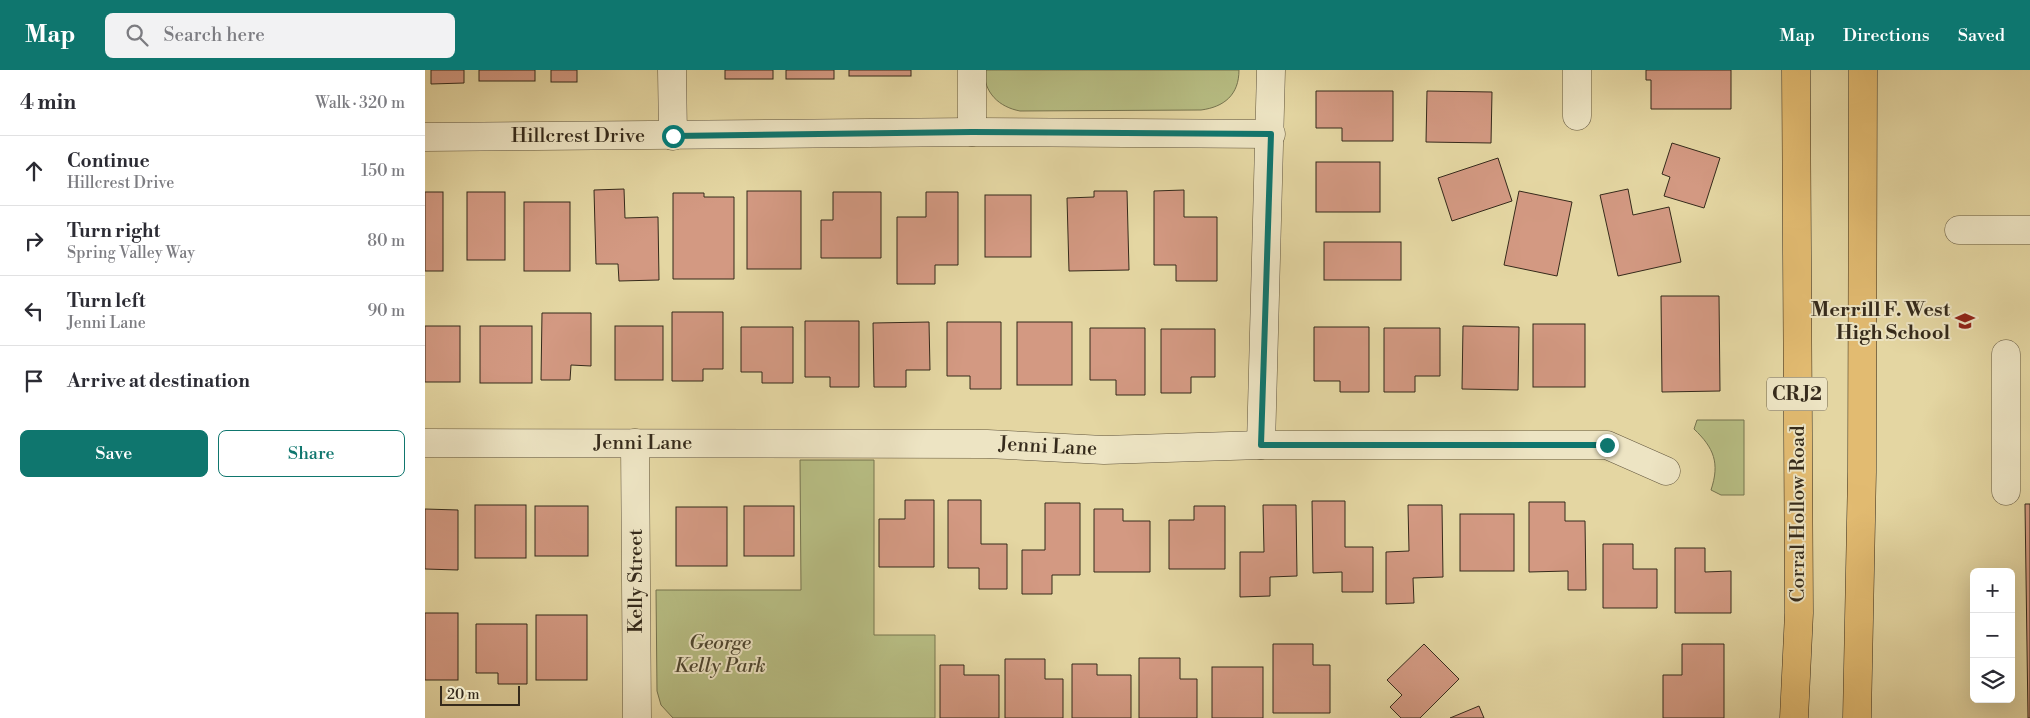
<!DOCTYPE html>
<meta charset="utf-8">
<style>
body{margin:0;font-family:"Libre Bodoni",serif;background:#f2f2f3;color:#2b2b33}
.controls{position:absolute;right:15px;bottom:15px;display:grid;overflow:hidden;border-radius:8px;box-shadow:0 5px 20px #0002}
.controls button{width:45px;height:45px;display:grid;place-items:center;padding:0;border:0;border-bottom:1px solid #e1e1e2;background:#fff;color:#2b2b33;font:25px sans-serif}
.scale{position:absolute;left:15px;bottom:12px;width:80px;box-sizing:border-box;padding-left:5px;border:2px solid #352a1b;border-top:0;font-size:14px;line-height:18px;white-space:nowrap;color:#352a1b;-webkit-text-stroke:4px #ede4c3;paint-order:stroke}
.stop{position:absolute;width:15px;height:15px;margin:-11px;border:4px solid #0f766e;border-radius:50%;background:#fff}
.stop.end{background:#0f766e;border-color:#fff;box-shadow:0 1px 5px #0008}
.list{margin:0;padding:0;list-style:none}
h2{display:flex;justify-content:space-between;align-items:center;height:65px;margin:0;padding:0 20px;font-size:21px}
h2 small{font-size:16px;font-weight:400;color:#7c7c81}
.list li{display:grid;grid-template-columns:32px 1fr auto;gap:15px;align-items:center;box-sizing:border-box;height:70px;padding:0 20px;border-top:1px solid #e1e1e2}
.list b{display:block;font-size:19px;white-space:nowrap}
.list p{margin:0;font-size:16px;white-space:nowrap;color:#7c7c81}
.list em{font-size:16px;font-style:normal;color:#7c7c81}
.actions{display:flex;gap:10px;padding:15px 20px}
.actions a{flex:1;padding:11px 0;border:1px solid #0f766e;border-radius:8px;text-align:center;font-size:18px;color:#0f766e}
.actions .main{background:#0f766e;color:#fff}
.icon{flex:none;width:28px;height:28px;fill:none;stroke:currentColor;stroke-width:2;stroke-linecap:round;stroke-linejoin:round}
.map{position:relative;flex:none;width:1605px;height:648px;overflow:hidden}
header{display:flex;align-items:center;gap:30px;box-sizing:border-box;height:70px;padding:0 25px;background:#0f766e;color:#fff}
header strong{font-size:24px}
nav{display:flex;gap:28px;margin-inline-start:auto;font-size:18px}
.search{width:350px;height:45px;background:#f2f2f3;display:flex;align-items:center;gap:12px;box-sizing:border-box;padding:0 18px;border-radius:8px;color:#7c7c81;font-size:19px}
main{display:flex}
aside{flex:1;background:#fff}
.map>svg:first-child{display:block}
.green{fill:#b7bd83;stroke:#76744f}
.building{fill:#d39982;stroke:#352a1b}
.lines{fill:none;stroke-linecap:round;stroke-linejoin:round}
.minor-casing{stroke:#61553d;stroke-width:29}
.major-casing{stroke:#352a1b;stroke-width:29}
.minor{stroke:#ede4c3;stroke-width:28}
.major{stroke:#e2bb71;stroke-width:28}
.route{stroke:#0f766e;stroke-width:6}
.labels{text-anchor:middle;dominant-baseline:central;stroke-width:4;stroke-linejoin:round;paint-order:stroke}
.shield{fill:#ede4c3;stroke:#6c624d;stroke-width:1}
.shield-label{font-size:19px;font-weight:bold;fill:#352a1b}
.street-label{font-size:20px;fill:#352a1b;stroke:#ede4c3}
.poi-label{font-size:20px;font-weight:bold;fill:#352a1b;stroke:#ede4c3;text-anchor:end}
.park-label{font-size:20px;font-style:italic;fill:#4f4730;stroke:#ede4c3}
</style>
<header>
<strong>Map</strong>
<div class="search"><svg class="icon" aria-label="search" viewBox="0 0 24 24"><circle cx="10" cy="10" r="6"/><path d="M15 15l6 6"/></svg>Search here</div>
<nav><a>Map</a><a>Directions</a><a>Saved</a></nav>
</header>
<main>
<aside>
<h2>4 min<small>Walk · 320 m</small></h2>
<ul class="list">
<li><svg class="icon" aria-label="ahead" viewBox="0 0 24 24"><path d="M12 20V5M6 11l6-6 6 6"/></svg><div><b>Continue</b><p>Hillcrest Drive</p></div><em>150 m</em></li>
<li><svg class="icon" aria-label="right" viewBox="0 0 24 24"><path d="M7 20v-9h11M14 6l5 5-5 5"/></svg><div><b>Turn right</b><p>Spring Valley Way</p></div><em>80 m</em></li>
<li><svg class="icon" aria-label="left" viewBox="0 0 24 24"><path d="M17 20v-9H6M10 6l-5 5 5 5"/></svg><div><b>Turn left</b><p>Jenni Lane</p></div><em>90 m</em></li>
<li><svg class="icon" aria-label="arrive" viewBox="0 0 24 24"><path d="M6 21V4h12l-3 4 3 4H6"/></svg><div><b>Arrive at destination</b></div></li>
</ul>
<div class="actions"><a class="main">Save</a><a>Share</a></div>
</aside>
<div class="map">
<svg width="1605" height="648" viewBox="0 0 1605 648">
<rect width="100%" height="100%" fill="#e4d6a2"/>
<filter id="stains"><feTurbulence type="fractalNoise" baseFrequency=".004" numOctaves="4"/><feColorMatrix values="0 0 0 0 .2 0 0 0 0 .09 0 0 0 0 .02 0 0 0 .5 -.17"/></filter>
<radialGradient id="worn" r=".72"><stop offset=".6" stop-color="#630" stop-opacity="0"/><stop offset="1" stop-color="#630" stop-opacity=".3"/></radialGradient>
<!-- green -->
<g class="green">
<path d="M559 0H814C814 25 799 37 776 40L595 41C574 37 559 23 559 0Z"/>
<path d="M1272 350H1319V425H1296L1286 420C1295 393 1289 378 1269 359Z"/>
<path d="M375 390H449V565H510V648H248L236 635 232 621 231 520H376Z"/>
</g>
<!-- building -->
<g class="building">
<path d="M6 0H39V13L6 14Z"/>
<rect x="54" y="0" width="56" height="11"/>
<rect x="126" y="0" width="26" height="12"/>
<rect x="300" y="0" width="48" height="9"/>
<rect x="361" y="0" width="48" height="9"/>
<rect x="424" y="0" width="62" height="6"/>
<path d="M1221 0H1306V39H1226V10H1221Z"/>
<path d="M891 21H968V71H917V58H891Z"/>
<path d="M1002 21 1067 22 1066 73 1001 72Z"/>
<path d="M1247 73 1295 88 1279 138 1239 126 1245 107 1237 104Z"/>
<path d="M1073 88 1087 131 1027 151 1013 108Z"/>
<rect x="891" y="92" width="64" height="50"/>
<path d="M199 119 200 148 233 147 234 210 194 211 193 194H171L169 120Z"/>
<path d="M1203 119 1208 145 1244 137 1256 192 1193 206 1175 125Z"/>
<path d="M759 120V147H792V211H751V195H729V121Z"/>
<rect x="322" y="121" width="54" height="78"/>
<path d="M669 121H702L704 200 644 201 642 128 669 127Z"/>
<path d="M1094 121 1147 132 1132 206 1079 195Z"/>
<rect x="0" y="122" width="18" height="79"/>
<rect x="42" y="122" width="38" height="68"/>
<path d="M408 122H456V188H396V150H408Z"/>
<path d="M501 122H533V195H510V214H472V147H501Z"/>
<path d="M248 123H279V127H309V209H248Z"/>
<rect x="560" y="125" width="46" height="62"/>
<rect x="99" y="132" width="46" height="69"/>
<rect x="899" y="172" width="77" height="38"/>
<path d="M1236 226H1294L1295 321 1237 322Z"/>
<path d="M247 242H298V299H278V311H247Z"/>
<path d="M117 243H166V296L146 295 145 310H116Z"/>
<path d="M380 251H434V317H405V307H380Z"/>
<path d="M504 252 505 300H481V317H449L448 253Z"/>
<path d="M522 252H576V319H545V306H522Z"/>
<rect x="592" y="252" width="55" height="63"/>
<rect x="1108" y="254" width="52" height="63"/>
<rect x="0" y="256" width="35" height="56"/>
<rect x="55" y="256" width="52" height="57"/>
<rect x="190" y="256" width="48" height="54"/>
<path d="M1038 256 1094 257 1093 320 1037 319Z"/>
<path d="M316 257H368V313H337V302H316Z"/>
<path d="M889 257H944V322H915V311H889Z"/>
<path d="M665 258H720V325H691V310H665Z"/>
<path d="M959 258H1015V306H990V322H959Z"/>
<path d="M736 259H790V307H766V323H736Z"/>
<path d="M480 430H509V497H454V449H480Z"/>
<path d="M523 430H556V474H582V519H554V498H523Z"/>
<path d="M887 431H920V477H948V522H917V502L888 503Z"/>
<path d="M1104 432H1140V451H1160L1161 520H1143V501L1104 502Z"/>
<path d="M620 433H655V505H627V524H597V480H620Z"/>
<path d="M1600 434H1605V648H1603Z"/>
<rect x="50" y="435" width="51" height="53"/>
<path d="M838 435H871L872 506 845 507V526L815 527V482H839Z"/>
<path d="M983 435H1017L1018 507 988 508 989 533 961 534V482L984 481Z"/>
<rect x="110" y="436" width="53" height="50"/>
<rect x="319" y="436" width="50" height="50"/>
<path d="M769 436H800V499H744V450H769Z"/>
<rect x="251" y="437" width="51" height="59"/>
<path d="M0 439 33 440V500L0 499Z"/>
<path d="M669 439H698V451H725V502H669Z"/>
<rect x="1035" y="444" width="54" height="57"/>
<path d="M1178 474H1208V499H1232V538H1178Z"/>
<path d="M1250 478H1280V502L1306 501V543H1250Z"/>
<rect x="0" y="543" width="33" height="67"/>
<rect x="111" y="545" width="51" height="65"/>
<path d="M51 554H102V614H73V603H51Z"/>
<path d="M848 574H888V595H905V643H848Z"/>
<path d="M999 574 1034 609 995 648H976L965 637 977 625 962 610Z"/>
<path d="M1257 574H1299V648H1238V605H1257Z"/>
<path d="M714 588H755V609H772V648H714Z"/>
<path d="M580 589H620V609H638V648H580Z"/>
<path d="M647 594H672V605H706V648H647Z"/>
<path d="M515 595H539V605H574V648H515Z"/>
<rect x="787" y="597" width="51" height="51"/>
<path d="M1054 636 1059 648H1025Z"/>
</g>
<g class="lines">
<defs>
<g id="minor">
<path d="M247 0 248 66"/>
<path d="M547 0V62"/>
<path d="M1152 0V46"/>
<path d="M0 67 547 62 846 64"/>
<path d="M1534 160H1605"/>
<path d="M1581 284V421"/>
<path d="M0 373 562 374 679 380 836 375H1182L1241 401"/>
<path d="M210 373 212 648"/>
<path d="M836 375 846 0"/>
</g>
<g id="major">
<path d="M1369 648 1374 543 1371 0"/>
<path d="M1432 648 1437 402 1438 0"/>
</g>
</defs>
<!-- minor casing -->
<use href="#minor" class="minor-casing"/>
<!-- major casing -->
<use href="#major" class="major-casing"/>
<!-- minor -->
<use href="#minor" class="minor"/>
<!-- major -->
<use href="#major" class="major"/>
</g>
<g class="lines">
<!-- route -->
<path class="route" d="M248 66 547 62 846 64 836 375H1182"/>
</g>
<!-- icons -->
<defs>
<symbol id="school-bare" viewBox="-9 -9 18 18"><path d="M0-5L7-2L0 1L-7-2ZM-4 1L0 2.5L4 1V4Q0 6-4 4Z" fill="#8f2418" stroke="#ede4c3" stroke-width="2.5" paint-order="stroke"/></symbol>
</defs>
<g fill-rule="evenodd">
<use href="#school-bare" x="1526" y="237" width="28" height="28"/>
</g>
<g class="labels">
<!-- shield labels -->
<rect class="shield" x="1342" y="307.5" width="60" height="33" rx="4"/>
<g class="shield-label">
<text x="1372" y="324">CR J2</text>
</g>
<!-- street labels -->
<g class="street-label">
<text x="153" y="66">Hillcrest Drive</text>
<text x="218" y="373">Jenni Lane</text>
<text transform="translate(623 377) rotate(3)">Jenni Lane</text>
<text transform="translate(1373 444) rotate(-90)">Corral Hollow Road</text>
<text transform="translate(211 511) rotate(-90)">Kelly Street</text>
</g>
<!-- poi labels -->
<g class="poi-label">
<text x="1525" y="240">Merrill F. West<tspan x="1525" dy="23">High School</tspan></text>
</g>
<!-- park labels -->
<g class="park-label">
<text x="295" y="573">George<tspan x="295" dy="23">Kelly Park</tspan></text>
</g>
</g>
<rect width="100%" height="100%" filter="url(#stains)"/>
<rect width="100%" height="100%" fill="url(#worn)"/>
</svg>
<div class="controls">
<button>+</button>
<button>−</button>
<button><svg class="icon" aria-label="layers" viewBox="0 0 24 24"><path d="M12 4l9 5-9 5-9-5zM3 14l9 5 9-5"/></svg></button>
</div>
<div class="scale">20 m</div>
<div class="stop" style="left:248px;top:66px"></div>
<div class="stop end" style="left:1182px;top:375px"></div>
</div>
</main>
